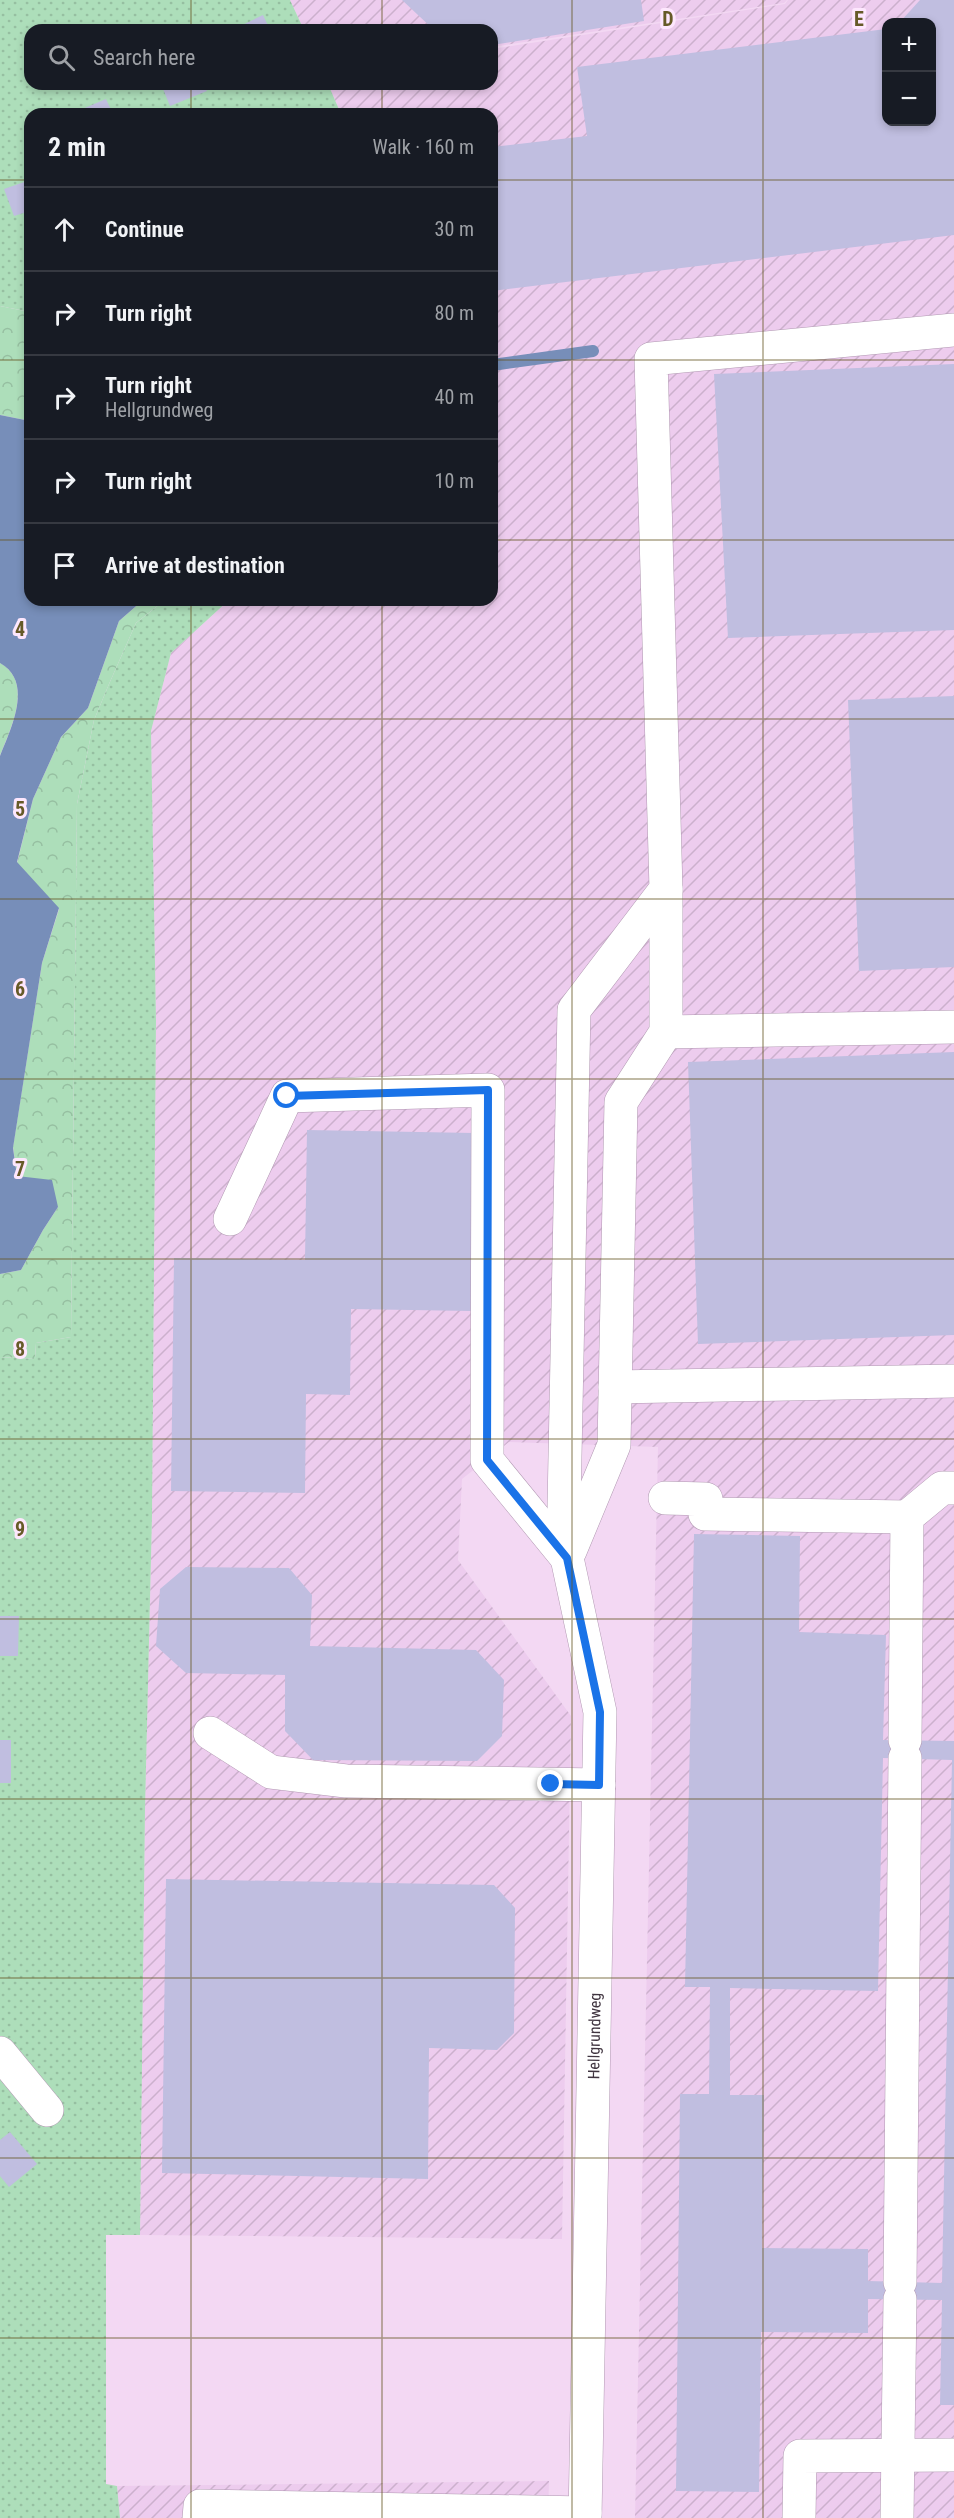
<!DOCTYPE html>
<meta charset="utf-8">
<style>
body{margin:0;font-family:"Roboto Condensed",sans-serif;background:#242831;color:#f1f3f6}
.controls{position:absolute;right:18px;top:18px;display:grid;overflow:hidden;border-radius:12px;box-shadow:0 3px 9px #0003}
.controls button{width:54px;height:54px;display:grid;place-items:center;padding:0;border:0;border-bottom:2px solid #363941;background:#171b24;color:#f1f3f6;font:30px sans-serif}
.stop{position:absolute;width:18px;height:18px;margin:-14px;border:4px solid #1a73e8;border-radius:50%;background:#fff}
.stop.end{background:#1a73e8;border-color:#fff;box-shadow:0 2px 6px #0008}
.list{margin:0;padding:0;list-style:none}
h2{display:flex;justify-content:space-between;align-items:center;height:78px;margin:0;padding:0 24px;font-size:26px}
h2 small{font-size:20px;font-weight:400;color:#9ea1a6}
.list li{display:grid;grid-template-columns:39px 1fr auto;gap:18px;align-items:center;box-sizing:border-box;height:84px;padding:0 24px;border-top:2px solid #363941}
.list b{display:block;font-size:22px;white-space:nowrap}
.list p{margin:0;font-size:20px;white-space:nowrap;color:#9ea1a6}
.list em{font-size:20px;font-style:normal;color:#9ea1a6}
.icon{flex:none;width:33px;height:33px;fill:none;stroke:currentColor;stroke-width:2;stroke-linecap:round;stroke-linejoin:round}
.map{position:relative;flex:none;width:954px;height:2518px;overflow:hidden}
.search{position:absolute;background:#171b24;box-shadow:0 3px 9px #0003;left:24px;top:24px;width:474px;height:66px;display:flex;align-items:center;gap:15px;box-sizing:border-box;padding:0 21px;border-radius:18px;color:#9ea1a6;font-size:22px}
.panel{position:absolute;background:#171b24;box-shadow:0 3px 9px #0003;left:24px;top:108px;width:474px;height:498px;border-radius:18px}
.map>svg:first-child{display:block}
.industrial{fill:url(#industrial-furrows);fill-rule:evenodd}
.forest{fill:url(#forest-crowns)}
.park{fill:url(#park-dots)}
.water{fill:#778eb9}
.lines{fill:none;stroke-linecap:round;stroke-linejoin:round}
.stream{stroke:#778eb9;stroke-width:12}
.building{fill:#c0bee0;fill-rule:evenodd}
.minor-casing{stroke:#b198b2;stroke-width:34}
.minor{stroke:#fff;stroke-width:33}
.route{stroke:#1a73e8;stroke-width:8}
.grid{fill:none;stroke:#665a27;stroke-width:1.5;stroke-opacity:0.55}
.labels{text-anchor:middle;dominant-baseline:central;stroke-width:6;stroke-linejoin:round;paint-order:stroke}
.street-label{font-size:16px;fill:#403540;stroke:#fde7fd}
.grid-label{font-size:20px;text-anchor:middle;font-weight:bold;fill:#665a27;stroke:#fde7fd;stroke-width:6;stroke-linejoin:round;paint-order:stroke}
</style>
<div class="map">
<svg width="954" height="2518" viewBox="0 0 954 2518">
<defs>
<pattern id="industrial-furrows" width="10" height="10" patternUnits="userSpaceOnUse" patternTransform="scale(1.5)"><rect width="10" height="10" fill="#edccee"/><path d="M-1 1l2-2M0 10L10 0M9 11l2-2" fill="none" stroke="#ccb0cd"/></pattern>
<pattern id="forest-crowns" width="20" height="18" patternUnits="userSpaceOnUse" patternTransform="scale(1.5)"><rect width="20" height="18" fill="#addeba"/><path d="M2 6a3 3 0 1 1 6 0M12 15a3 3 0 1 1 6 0" fill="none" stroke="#96bfa1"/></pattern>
<pattern id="park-dots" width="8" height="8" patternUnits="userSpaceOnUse" patternTransform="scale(1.5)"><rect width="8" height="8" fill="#addeba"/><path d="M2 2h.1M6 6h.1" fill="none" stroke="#96bfa1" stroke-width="1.8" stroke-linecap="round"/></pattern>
</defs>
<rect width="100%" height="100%" fill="#f3d8f3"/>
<!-- industrial -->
<g class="industrial">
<path d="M290 0H787L784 3 492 47V30H304Z"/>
<path d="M788 0H954V2518H635L658 1447 509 1442 462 1479 458 1560 571 1716 562 2239 140 2235 145 1810 152 1516 156 1020 151 731 171 653 229 600H492V114H341L328 84H492V49L785 4ZM886 22H932V122H886Z"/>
<path d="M549 2481 548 2518H120L117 2486Z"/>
</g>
<!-- forest -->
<g class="forest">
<path d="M0 306 30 312V421L0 415Z"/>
<path d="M143 600H165L136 623 109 684 94 720 77 804 71 1337 36 1343 35 1359 0 1357V1274L21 1270 43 1230 58 1207 17 1176 13 1147 42 963 59 909 17 863 33 799 61 737 88 708 119 621Z"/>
<path d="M0 663C34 682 11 728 0 756Z"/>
</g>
<!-- park -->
<g class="park">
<path d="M0 0H290L304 30H30V84H328L341 114H30V312L0 306Z"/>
<path d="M165 600H229L171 653 151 731 156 1020 152 1516 145 1810 140 2235H106V2484L117 2486 120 2518H0V1357L35 1359 36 1343 71 1337 77 804 94 720 109 684 136 623Z"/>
</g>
<!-- water -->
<path class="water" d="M0 415 30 421V600H143L119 621 88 708 61 737 33 799 17 862 59 908 42 963 13 1148 17 1176 52 1180 58 1207 43 1230 21 1270 0 1274V756C11 728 34 682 0 663Z"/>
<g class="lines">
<!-- stream -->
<path class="stream" d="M492 365 593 351"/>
</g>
<!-- building -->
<g class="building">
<path d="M402 0H641L644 21 492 45V30H434Z"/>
<path d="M920 0H954V235L492 291V147L587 136 577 67 886 29V122H932V22H900Z"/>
<path d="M263 15 270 30H232Z"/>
<path d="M161 84H204L207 91 170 106Z"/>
<path d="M106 99 113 114H81L80 110Z"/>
<path d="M30 180V211L14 216 4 189Z"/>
<path d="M954 364V630L728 638 714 374Z"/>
<path d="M954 696V967L859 971 848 700Z"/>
<path d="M954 1052V1335L698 1344 688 1062Z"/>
<path d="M307 1130 474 1133 471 1311 351 1309 350 1395 306 1394 305 1493 171 1491 174 1258 305 1260Z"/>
<path d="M694 1534 800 1536 799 1632 886 1635 883 1740 954 1741V2405H940L942 2300 868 2299V2333L761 2332 759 2492 676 2491 680 2094H709L710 1987H685ZM883 1758 952 1760 942 2283 868 2281V2249L762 2248 764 2095H730V1988L878 1991Z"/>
<path d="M186 1567 289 1568 312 1595 310 1646 476 1650 504 1680 502 1736 477 1761 313 1760 285 1731V1675L186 1673 156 1646 160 1589Z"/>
<path d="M0 1616H19L18 1656H0Z"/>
<rect x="0" y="1740" width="11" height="43"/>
<path d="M166 1879 494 1885 515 1908 514 2033 497 2050 429 2048 428 2179 162 2173Z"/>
<path d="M10 2132 37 2164 9 2187 0 2176V2140Z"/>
</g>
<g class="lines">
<defs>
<g id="minor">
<path d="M666 1032 954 1027"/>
<path d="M230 1219 287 1096 488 1090 487 1460 567 1558"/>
<path d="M615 1387 954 1381"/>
<path d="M665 1498 706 1499 705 1514 907 1517"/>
<path d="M570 1551 614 1445 621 1102 666 1032V889"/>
<path d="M210 1733 271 1772 346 1781 599 1785"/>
<path d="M905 1740 907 1517 942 1488H954"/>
<path d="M0 2053 47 2110"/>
<path d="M900 2282 905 1758"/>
<path d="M199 2518 200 2506 585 2513"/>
<path id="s1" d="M585 2518 600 1712 567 1558 564 1506 574 1010 666 889 651 359 954 330"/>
<path d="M799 2518 800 2456 954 2455"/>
<path d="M897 2518 900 2299"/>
</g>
</defs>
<!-- minor casing -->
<use href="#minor" class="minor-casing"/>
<!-- minor -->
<use href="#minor" class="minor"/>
</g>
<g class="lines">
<!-- route -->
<path class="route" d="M287 1096 488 1090 487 1460 567 1558 600 1712 599 1785 551 1784"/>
</g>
<!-- grid -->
<path class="grid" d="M191 0V30M382 0V30M572 0V2518M763 0V2518M191 84V114M382 84V114M0 180H30M492 180H954M0 360H30M492 360H954M0 540H30M492 540H954M191 600V2518M382 600V2518M0 719H954M0 899H954M0 1079H954M0 1259H954M0 1439H954M0 1619H954M0 1799H954M0 1978H954M0 2158H954M0 2338H954"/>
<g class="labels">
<!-- street labels -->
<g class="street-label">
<text stroke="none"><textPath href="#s1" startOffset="482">Hellgrundweg</textPath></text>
</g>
</g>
<g class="grid-label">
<text x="668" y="26">D</text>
<text x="859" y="26">E</text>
<text x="20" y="636">4</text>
<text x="20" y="816">5</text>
<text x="20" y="996">6</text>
<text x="20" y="1176">7</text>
<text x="20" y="1356">8</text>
<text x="20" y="1536">9</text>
</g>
</svg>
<div class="controls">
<button>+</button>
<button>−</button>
</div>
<div class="stop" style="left:287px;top:1096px"></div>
<div class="stop end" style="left:551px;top:1784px"></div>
<div class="search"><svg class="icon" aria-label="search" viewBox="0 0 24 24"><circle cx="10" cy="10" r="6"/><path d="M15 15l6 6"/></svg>Search here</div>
<section class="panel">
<h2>2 min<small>Walk · 160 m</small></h2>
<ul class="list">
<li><svg class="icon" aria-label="ahead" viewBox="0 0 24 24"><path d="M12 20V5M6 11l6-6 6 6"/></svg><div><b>Continue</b></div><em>30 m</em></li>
<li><svg class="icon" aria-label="right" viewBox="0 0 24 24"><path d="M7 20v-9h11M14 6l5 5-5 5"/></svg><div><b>Turn right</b></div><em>80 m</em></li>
<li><svg class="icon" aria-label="right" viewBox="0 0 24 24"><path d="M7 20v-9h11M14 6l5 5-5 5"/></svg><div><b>Turn right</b><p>Hellgrundweg</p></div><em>40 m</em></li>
<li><svg class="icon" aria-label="right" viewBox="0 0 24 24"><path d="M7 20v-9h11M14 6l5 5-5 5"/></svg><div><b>Turn right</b></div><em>10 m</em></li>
<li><svg class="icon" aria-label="arrive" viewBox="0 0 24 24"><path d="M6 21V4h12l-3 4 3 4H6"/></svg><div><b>Arrive at destination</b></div></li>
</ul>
</section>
</div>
